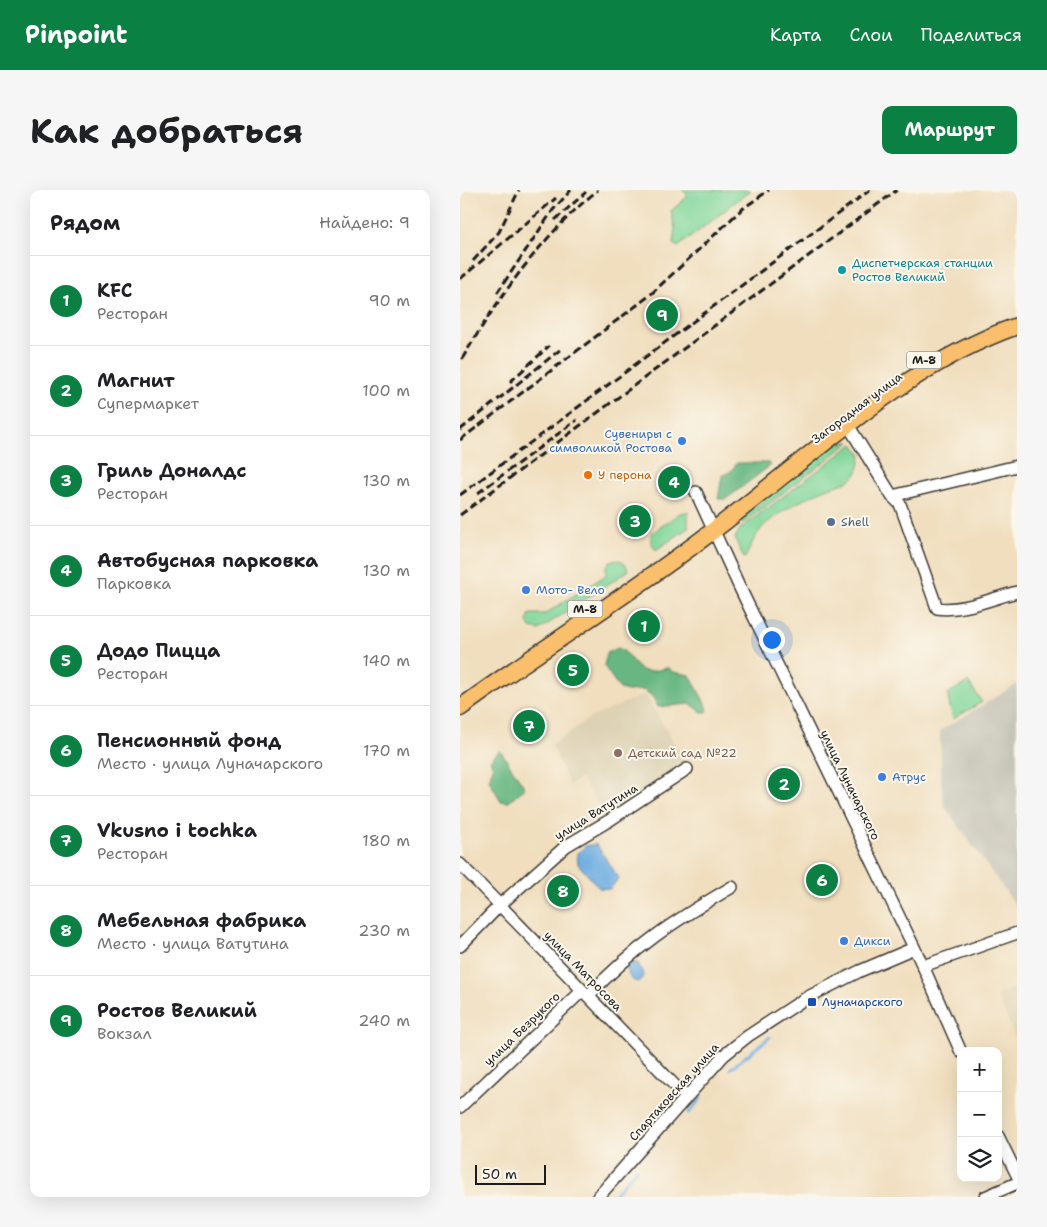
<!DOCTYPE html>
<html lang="ru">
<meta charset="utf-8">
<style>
body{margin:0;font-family:"Shantell Sans",sans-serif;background:#f6f6f6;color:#202124}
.controls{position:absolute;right:15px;bottom:15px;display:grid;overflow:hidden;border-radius:10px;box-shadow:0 5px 20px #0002}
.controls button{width:45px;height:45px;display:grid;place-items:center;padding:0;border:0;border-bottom:1px solid #e0e0e0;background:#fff;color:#202124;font:25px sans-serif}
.scale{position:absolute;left:15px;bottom:12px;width:71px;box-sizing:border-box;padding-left:5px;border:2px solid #1c1c1c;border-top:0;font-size:14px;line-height:18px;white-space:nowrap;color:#1c1c1c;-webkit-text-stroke:4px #fbf7ec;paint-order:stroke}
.you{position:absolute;left:311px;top:449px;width:18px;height:18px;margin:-12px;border:4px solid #fff;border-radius:50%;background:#1a73e8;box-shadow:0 0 0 8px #1a73e833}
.badge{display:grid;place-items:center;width:32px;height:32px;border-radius:50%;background:#0b8043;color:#fff;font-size:16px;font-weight:700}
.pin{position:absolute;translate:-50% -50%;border:2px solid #fff;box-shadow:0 1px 5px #0006}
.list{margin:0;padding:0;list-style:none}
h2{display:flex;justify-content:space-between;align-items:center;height:65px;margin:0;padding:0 20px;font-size:21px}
h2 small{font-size:16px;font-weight:400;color:#757577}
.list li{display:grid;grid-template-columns:32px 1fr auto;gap:15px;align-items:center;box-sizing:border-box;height:90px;padding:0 20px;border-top:1px solid #e0e0e0}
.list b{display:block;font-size:19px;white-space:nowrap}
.list p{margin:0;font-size:16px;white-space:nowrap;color:#757577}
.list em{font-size:16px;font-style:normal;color:#757577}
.icon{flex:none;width:28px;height:28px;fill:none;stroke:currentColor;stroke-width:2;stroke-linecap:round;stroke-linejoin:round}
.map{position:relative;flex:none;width:557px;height:1007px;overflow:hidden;border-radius:10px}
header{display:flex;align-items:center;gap:30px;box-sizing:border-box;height:70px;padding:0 25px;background:#0b8043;color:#fff}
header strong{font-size:24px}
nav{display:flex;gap:28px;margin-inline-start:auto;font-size:18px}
.intro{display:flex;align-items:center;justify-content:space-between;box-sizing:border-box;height:120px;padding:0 30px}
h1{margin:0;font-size:35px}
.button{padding:12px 22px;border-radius:10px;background:#0b8043;color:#fff;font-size:18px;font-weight:700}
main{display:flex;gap:30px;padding:0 30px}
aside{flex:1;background:#fff;border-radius:10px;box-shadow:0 5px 20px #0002}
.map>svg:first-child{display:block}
.built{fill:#ddd2b4}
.industrial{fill:#c7c4b8}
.green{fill:#80d69a;stroke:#4e795b}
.forest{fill:#68b782;stroke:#426a4f}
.water{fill:#70aee2;stroke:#46657f}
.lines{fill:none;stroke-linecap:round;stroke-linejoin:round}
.stream{stroke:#70aee2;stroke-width:3}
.minor-casing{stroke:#3c3934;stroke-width:14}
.highway-casing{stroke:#3c3934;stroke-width:19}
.minor{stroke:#fff;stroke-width:11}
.highway{stroke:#f9bf6d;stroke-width:16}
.rail{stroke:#1c1c1c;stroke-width:3;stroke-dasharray:8 4;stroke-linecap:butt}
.culture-dot{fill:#0f9aa8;stroke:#fbf7ec;stroke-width:2}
.shop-dot{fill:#3f7fe0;stroke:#fbf7ec;stroke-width:2}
.food-dot{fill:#e8710a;stroke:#fbf7ec;stroke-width:2}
.service-dot{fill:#5c6f8a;stroke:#fbf7ec;stroke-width:2}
.education-dot{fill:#8d6e63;stroke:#fbf7ec;stroke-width:2}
.transit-dot{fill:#1a4fb4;stroke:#fbf7ec;stroke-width:2}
.labels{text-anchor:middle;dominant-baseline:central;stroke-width:4;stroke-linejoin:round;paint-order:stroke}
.shield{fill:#fbf7ec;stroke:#5f5e5a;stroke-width:1}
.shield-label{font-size:11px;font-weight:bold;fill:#1c1c1c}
.culture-label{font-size:12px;fill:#0d838f;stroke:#fbf7ec;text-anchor:start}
.street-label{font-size:12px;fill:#1c1c1c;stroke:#fbf7ec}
.shop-label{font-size:12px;fill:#366cbe;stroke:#fbf7ec;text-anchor:start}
.food-label{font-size:12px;fill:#c56008;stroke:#fbf7ec;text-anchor:start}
.service-label{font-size:12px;fill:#4e5e75;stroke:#fbf7ec;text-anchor:start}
.education-label{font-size:12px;fill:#785e54;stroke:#fbf7ec;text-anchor:start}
.transit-label{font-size:12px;fill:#164399;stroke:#fbf7ec;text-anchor:start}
</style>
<header>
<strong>Pinpoint</strong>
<nav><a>Карта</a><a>Слои</a><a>Поделиться</a></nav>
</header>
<div class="intro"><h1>Как добраться</h1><a class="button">Маршрут</a></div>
<main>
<aside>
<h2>Рядом<small>Найдено: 9</small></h2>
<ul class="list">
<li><span class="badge">1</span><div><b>KFC</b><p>Ресторан</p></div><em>90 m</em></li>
<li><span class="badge">2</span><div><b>Магнит</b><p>Супермаркет</p></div><em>100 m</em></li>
<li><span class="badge">3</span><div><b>Гриль Доналдс</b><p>Ресторан</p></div><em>130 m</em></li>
<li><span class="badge">4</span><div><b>Автобусная парковка</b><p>Парковка</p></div><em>130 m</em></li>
<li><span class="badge">5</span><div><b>Додо Пицца</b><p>Ресторан</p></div><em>140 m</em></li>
<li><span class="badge">6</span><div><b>Пенсионный фонд</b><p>Место · улица Луначарского</p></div><em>170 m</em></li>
<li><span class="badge">7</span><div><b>Vkusno i tochka</b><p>Ресторан</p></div><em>180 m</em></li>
<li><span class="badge">8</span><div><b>Мебельная фабрика</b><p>Место · улица Ватутина</p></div><em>230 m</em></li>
<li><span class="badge">9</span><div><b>Ростов Великий</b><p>Вокзал</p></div><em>240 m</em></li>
</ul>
</aside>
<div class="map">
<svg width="557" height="1007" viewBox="0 0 557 1007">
<rect width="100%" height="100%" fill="#fbf7ec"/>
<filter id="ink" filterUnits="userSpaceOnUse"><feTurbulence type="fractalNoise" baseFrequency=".02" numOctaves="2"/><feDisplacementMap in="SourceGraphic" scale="10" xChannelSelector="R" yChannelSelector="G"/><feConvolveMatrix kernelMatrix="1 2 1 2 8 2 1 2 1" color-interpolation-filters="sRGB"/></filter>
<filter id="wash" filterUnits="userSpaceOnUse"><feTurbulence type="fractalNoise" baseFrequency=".0096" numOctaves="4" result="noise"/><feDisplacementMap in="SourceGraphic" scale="20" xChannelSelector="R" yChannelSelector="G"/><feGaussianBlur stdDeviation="1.12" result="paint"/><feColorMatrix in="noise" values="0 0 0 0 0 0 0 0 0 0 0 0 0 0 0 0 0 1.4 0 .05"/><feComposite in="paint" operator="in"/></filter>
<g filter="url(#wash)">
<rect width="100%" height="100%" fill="#f0debe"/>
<!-- built -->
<g class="built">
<path d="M185 504 225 572 148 627 121 588 109 595 92 554 130 528Z"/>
<path d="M557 796V852L537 805Z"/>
</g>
<!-- industrial -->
<path class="industrial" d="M557 494V717L485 617 482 603 480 546V541Z"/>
<!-- green -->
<g class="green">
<path d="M222 0H291L218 57 213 54 215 38 211 21 228 6Z"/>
<path d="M379 252H390L282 334 279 330 280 328Z"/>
<path d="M393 254 401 264C399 298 380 291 357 303 343 309 312 326 302 338 295 345 290 358 285 368L283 367 275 348 280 339Z"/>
<path d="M224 322H228V338L196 360 191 353V344L218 324Z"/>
<path d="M160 370 166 375 168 381 82 438 78 440 70 438 67 432 70 424H85L146 385V377L150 371Z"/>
<path d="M508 492 522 512 493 529 487 504Z"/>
</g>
<!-- forest -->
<g class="forest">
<path d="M277 273H309L311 275 266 309H258L262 286 271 281Z"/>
<path d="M158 458C171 462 172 479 185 481 193 483 201 478 209 478L213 482 230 485 248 519 247 522H242L231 514 198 517 192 506 184 500 168 501 160 499 144 476 147 463Z"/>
<path d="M40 560 65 598 49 612 41 611 29 590 33 577 30 570Z"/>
</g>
<!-- water -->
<g class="water">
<path d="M136 654 159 688 150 699 139 698 118 674 117 664 125 656Z"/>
<path d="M171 773H178L184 786 180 792C171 792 167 785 167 777Z"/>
</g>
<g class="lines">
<!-- stream -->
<g class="stream">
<path d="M270 879 310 847"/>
<path d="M229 923 241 908"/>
<path d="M152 1007 177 979"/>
</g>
</g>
</g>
<g filter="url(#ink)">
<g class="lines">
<defs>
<g id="minor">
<path d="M388 235 432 306 440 314 477 418C502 422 533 408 557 402"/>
<path d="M236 302 280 398 463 776 501 862"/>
<path d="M432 306 557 276"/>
<path d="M0 674 226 907"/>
<path d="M0 756 41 714 106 656 150 630 227 579"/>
<path d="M463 776 557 743"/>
<path d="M128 806C174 757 214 731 272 697"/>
<path d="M0 917 122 801"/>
<path d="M538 946 557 985"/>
<path d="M138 1007 263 866 288 846 346 808 400 781 454 758"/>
<path d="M525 1007 557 993"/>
</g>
<path id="highway" d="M0 518C84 457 172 403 254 340 348 269 445 175 557 136"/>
</defs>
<!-- minor casing -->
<use href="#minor" class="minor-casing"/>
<!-- highway casing -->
<use href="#highway" class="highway-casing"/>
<!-- minor -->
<use href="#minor" class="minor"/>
<!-- highway -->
<use href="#highway" class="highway"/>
<!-- rail -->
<g class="rail">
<path d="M95 30 126 2"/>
<path d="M13 71 39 42 59 0"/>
<path d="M0 89 96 8"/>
<path d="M37 103 93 20 111 0"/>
<path d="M2 169C39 107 82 45 138 0"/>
<path d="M50 192 89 156"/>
<path d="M0 240 101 159"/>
<path d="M0 250 189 106 281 20 309 0"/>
<path d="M18 303 117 230"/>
<path d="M0 305 410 0"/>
<path d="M0 325 437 0"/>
</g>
</g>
</g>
<!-- markers -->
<circle class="culture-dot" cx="382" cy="80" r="5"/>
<g class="shop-dot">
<circle cx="222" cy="251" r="5"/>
<circle cx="66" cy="400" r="5"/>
<circle cx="422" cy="587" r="5"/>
<circle cx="384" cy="751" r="5"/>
</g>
<circle class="food-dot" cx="128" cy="285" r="5"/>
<circle class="service-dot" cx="371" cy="332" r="5"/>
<circle class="education-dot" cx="158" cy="563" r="5"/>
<rect class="transit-dot" x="347" y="807" width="10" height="10" rx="2.5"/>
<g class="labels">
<!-- shield labels -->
<g class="shield">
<rect x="446.5" y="161.5" width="35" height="17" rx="4"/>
<rect x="107.5" y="410.5" width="35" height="17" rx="4"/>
</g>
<g class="shield-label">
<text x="464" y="170">М-8</text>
<text x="125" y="419">М-8</text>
</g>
<!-- culture labels -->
<g class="culture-label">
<text x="392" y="73">Диспетчерская станции<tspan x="392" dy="14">Ростов Великий</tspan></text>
</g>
<!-- street labels -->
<g class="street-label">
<text transform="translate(397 218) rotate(-37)">Загородная улица</text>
<text transform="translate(390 595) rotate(64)">улица Луначарского</text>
<text transform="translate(136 622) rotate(-32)">улица Ватутина</text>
<text transform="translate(123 781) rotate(46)">улица Матросова</text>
<text transform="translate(62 839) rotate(-44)">улица Безрукого</text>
<text transform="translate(214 902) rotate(-48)">Спартаковская улица</text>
</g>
<!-- shop labels -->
<g class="shop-label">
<text x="212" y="244" text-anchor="end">Сувениры с<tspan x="212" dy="14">символикой Ростова</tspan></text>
<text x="76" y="400">Мото- Вело</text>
<text x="432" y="587">Атрус</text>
<text x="394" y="751">Дикси</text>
</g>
<!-- food labels -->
<g class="food-label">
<text x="138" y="285">У перона</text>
</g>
<!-- service labels -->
<g class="service-label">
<text x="381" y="332">Shell</text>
</g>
<!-- education labels -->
<g class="education-label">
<text x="168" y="563">Детский сад №22</text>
</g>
<!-- transit labels -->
<g class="transit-label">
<text x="362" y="812">Луначарского</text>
</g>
</g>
</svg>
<div class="controls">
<button>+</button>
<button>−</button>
<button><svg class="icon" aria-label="layers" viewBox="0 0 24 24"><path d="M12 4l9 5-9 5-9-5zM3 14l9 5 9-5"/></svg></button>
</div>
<div class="scale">50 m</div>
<div class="you"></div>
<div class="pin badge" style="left:184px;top:436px">1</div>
<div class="pin badge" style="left:324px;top:594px">2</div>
<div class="pin badge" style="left:175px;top:331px">3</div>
<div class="pin badge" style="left:214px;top:292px">4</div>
<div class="pin badge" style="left:113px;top:480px">5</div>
<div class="pin badge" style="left:362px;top:690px">6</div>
<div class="pin badge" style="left:69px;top:536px">7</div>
<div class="pin badge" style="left:103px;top:701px">8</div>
<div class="pin badge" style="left:202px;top:125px">9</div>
</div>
</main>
